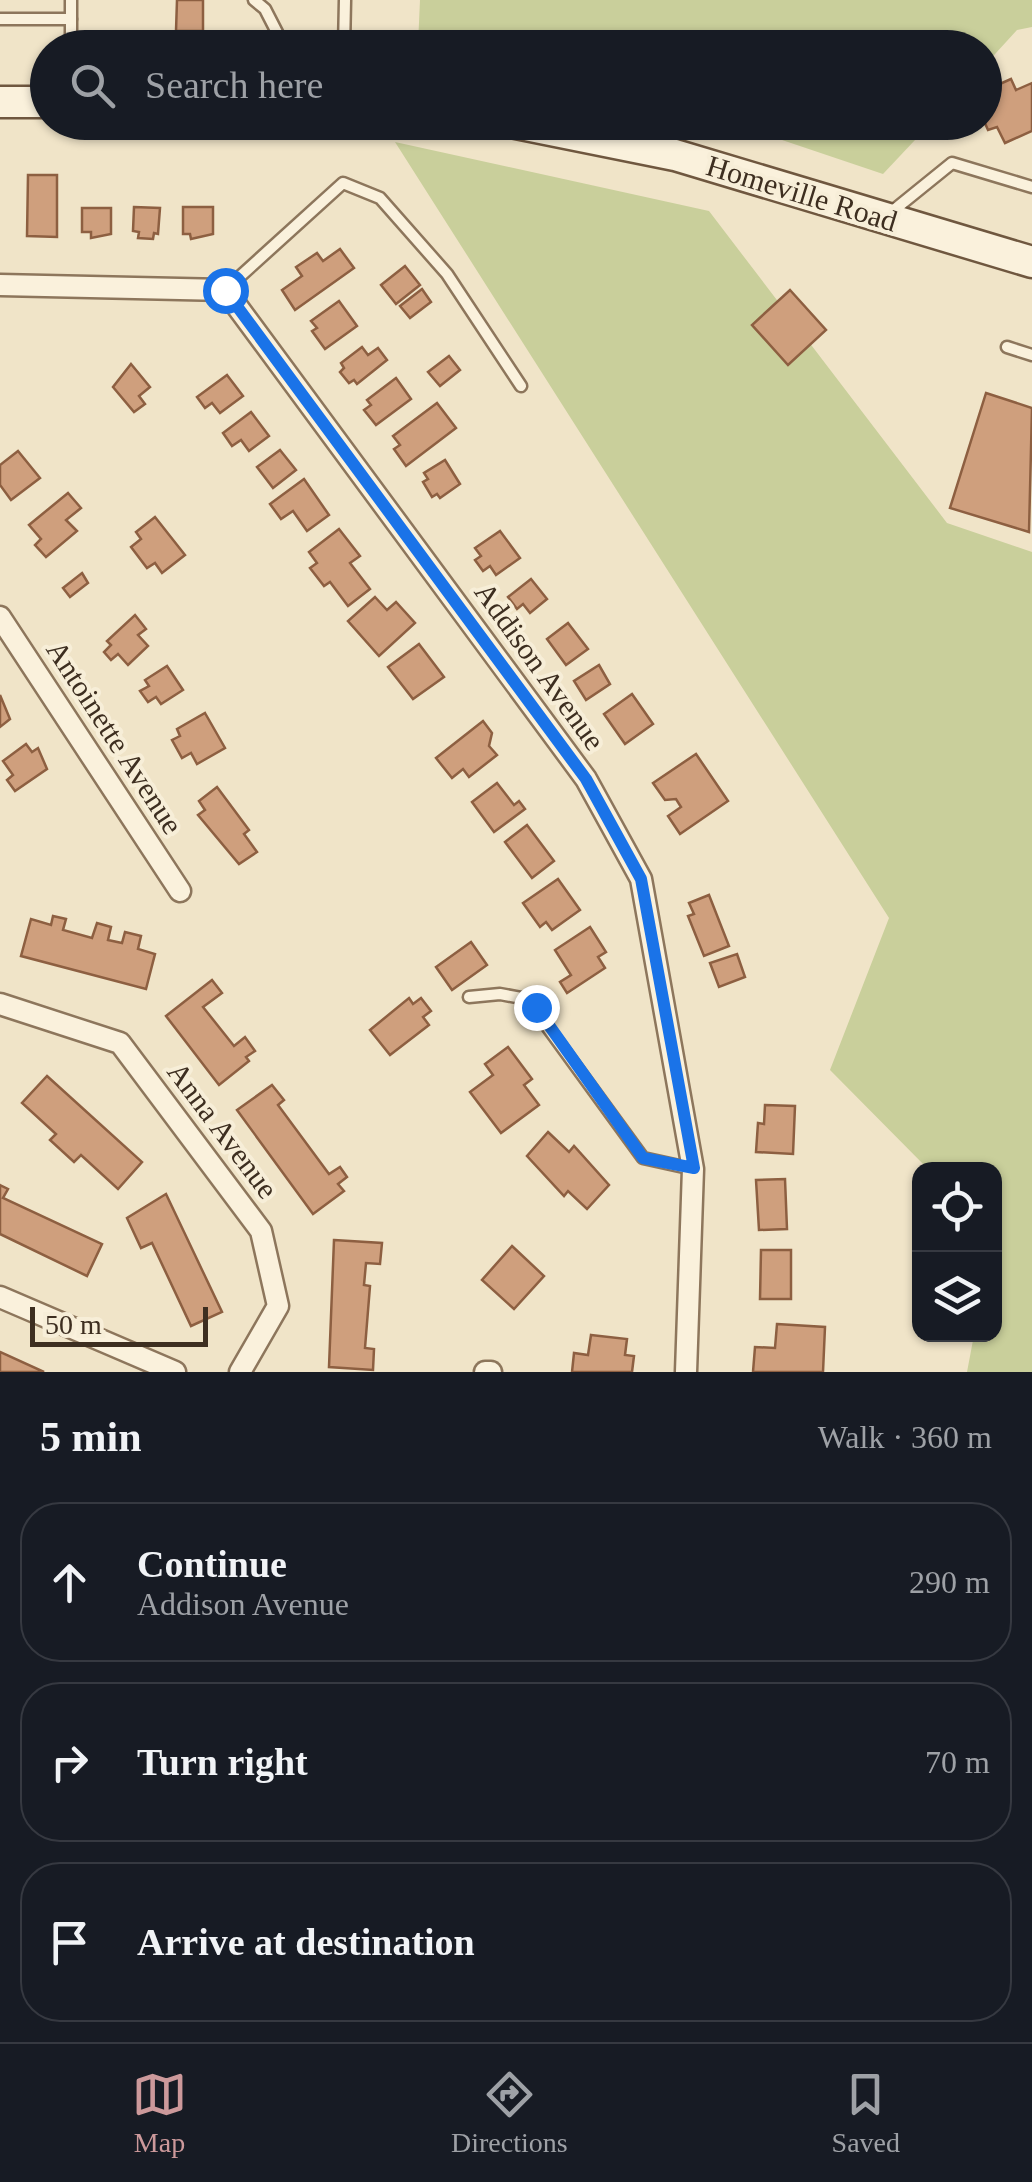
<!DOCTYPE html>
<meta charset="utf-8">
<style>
body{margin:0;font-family:Georgia,serif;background:#20242c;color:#f1f3f6}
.controls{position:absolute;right:30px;bottom:30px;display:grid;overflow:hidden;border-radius:20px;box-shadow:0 2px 8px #0004}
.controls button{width:90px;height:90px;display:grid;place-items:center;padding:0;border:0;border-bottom:2px solid #363941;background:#171b24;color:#f1f3f6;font:50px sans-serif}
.scale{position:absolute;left:30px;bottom:25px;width:178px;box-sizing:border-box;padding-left:10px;border:5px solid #3d2e20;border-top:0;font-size:28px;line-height:35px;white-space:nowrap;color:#3d2e20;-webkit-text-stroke:8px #f7eed8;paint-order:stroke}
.stop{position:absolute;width:30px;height:30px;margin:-22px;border:8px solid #1a73e8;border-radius:50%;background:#fff}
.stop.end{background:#1a73e8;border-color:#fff;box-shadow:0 2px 10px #0008}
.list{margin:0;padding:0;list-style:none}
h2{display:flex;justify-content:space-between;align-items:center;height:130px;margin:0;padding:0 40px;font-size:42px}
h2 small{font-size:32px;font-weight:400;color:#9ea1a6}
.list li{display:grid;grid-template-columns:65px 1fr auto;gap:30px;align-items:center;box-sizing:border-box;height:160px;margin:0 20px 20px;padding:0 20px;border:2px solid #363941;border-radius:40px}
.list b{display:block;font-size:38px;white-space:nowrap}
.list p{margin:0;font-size:32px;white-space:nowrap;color:#9ea1a6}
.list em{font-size:32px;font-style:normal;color:#9ea1a6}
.icon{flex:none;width:55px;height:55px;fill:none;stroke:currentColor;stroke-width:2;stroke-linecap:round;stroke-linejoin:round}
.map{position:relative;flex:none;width:1032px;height:1372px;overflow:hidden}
.search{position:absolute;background:#171b24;box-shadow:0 2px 8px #0004;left:30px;right:30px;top:30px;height:110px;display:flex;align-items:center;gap:25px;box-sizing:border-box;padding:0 35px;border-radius:55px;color:#9ea1a6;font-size:38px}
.sheet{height:670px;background:#171b24}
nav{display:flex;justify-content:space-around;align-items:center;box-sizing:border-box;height:140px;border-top:2px solid #363941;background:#171b24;font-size:28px;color:#9ea1a6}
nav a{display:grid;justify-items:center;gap:5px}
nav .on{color:#cc999b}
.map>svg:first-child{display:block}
.green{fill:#c9cf9b}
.building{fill:#cf9f7d;stroke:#8d5f41;stroke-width:2.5}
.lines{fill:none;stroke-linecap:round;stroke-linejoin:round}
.lane-casing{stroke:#8d765c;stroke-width:15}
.street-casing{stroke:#8d765c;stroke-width:25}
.secondary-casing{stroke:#6f573f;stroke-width:35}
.lane{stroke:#faf1dc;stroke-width:10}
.street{stroke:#faf1dc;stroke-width:20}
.secondary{stroke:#faf1dc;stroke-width:30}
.route{stroke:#1a73e8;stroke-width:12}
.labels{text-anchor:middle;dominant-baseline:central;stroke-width:8;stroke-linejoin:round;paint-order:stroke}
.street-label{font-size:30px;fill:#3d2e20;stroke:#f7eed8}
</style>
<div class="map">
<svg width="1032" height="1372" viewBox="0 0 1032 1372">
<rect width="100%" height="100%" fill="#f0e4c8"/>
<!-- green -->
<g class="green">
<path d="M420 0H1032V27L1017 30 985 65 984 48H431L418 45Z"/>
<path d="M732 123H931L883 174Z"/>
<path d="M395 142 709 211 947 523 1032 552V1372H967L974 1335 994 1334V1170L928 1169 830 1070 889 918Z"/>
</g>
<!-- building -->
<g class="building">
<path d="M177 0H203V31H176Z"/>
<path d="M1011 79 1016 90 1032 83V131L1005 143 997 127 988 130 984 121V112L991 110 984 91Z"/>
<path d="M28 175H57V237L27 236Z"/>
<path d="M134 207 160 208 158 234 154 233 153 239 138 238 139 232 133 231Z"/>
<path d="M183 207H213V234L191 239 190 234H183Z"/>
<path d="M82 208H111V234L91 238V232H82Z"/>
<path d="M340 249 354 268 295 310 282 290 302 276 296 267 317 253 323 261Z"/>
<path d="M405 266 420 285 396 304 381 285Z"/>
<path d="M422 289 431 302 410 318 400 306Z"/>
<path d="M790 290 826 330 788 365 752 325Z"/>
<path d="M339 301 357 326 325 349 312 331 317 328 311 321Z"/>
<path d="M362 347 368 355 378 348 387 360 357 384 354 380 349 383 340 372 344 368 341 363Z"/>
<path d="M449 356 460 370 440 386 428 372Z"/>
<path d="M131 364 150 387 139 396 145 404 134 412 113 387Z"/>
<path d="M227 375 243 396 220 413 212 403 205 408 197 397Z"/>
<path d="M396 378 411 399 376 425 364 410 371 405 367 400Z"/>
<path d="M986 393 1032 408 1029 532 950 508Z"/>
<path d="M437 403 456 428 406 466 394 449 400 445 393 436Z"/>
<path d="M251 412 269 436 249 451 241 440 232 446 223 433Z"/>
<path d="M280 450 296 470 273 488 257 467Z"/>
<path d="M18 451 40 478 11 500 0 485V465Z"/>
<path d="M445 460 460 484 440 498 437 494 432 497 423 482 428 479 424 473Z"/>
<path d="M304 479 329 515 307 531 293 511 281 519 270 504Z"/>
<path d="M68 493 81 508 66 520 77 531 46 557 35 545 41 539 29 525Z"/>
<path d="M155 517 185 555 162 573 155 563 147 568 131 547 141 539 136 532Z"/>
<path d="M339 529 360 556 350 563 370 589 348 606 330 582 324 586 310 568 317 563 309 552Z"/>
<path d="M500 531 520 558 496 575 490 566 483 571 475 560 481 556 475 548Z"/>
<path d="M82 573 88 583 70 597 63 588Z"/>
<path d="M531 579 547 599 530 613 523 604 517 609 508 597Z"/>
<path d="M375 597 387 610 396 602 415 623 379 656 348 621Z"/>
<path d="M135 615 146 629 138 635 148 646 128 665 118 654 111 660 104 652 111 645 107 641Z"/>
<path d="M568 623 588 649 566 665 547 639Z"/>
<path d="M419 644 444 677 413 699 388 667Z"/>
<path d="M599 665 610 684 586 700 574 681Z"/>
<path d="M167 666 183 690 161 704 156 697 148 702 140 691 149 686 145 680Z"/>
<path d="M632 694 653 724 625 744 604 714Z"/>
<path d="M0 695 10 719 0 727Z"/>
<path d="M205 713 225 748 197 764 191 753 182 758 172 740 180 736 177 729Z"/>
<path d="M483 721 492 733 489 746 497 755 469 777 463 769 452 778 436 758Z"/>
<path d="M26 744 32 752 38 748 47 769 15 791 7 780 13 775 3 761Z"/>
<path d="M696 754 728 801 680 834 668 816 681 807 676 799 665 800 653 783Z"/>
<path d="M497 783 514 805 519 801 525 809 494 832 472 802Z"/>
<path d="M217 787 249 830 244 834 257 852 239 864 198 815 205 810 199 801Z"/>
<path d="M527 825 554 861 532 878 505 842Z"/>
<path d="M558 879 580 910 552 930 546 922 540 927 523 903Z"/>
<path d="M709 895 729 946 704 956 688 916 694 914 689 903Z"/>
<path d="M53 916 66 919 63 930 92 938 97 923 111 927 108 940 122 943 125 932 141 936 138 949 155 954 146 989 21 956 31 919 51 925Z"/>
<path d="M590 927 606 952 598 957 605 968 567 993 560 982 571 975 555 950Z"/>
<path d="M471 942 487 965 452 990 436 967Z"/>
<path d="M737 954 745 977 719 987 710 963Z"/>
<path d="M212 980 222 993 203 1007 234 1046 245 1037 255 1051 246 1057 249 1061 219 1085 166 1016Z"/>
<path d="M409 998 413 1004 421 998 431 1011 423 1017 429 1025 390 1055 370 1030Z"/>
<path d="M508 1047 532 1079 524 1085 539 1105 501 1133 470 1092 493 1075 485 1064Z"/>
<path d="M47 1076 142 1162 118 1189 81 1155 74 1162 50 1140 56 1134 22 1103Z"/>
<path d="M272 1085 284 1100 278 1105 329 1174 340 1167 347 1177 338 1184 344 1191 313 1214 237 1110Z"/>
<path d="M765 1105 795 1106 793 1154 756 1152 758 1123 764 1124Z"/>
<path d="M548 1132 569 1152 574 1146 609 1185 587 1209 568 1191 564 1196 527 1156Z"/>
<path d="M785 1179 787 1229 759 1230 756 1180Z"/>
<path d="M0 1185 8 1189 3 1198 102 1244 87 1276 0 1234Z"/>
<path d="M166 1194 222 1312 191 1326 152 1243 141 1248 127 1218Z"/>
<path d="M334 1240 382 1243 380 1264 366 1263 364 1285 370 1286 365 1348 374 1349 373 1370 329 1367Z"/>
<path d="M512 1246 544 1276 514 1309 482 1280Z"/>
<path d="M761 1250H791V1299H760Z"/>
<path d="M777 1324 825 1327 823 1372H753L755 1347 775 1348Z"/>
<path d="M591 1335 627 1339 625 1355 634 1356 632 1372H572L574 1353 588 1355Z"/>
<path d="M0 1352 44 1372H0Z"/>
</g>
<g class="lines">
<defs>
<g id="lane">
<path d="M254 0 265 9 285 48"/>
<path d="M0 19H71"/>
<path d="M71 48V0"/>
<path d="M344 48 345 0"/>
<path d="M889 214 952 163 1032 187"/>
<path d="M225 290 343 183 380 198 447 274 521 386"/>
<path d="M1007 347 1032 355"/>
<path d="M469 997 500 994 527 999 643 1158 693 1169"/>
</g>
<g id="street">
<path d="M0 285 225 290 586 779 641 879 693 1169 686 1372"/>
<path d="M0 617 180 891"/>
<path d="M0 1004 120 1043 261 1231 278 1306 240 1372"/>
<path d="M0 1297 175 1372"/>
<path d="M485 1372H491"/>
</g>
<g id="secondary">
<path d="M0 102H48"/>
<path d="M511 122 675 155 1032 262"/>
</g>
</defs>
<!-- lane casing -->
<use href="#lane" class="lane-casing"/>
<!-- street casing -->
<use href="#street" class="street-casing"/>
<!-- secondary casing -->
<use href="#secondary" class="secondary-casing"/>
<!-- lane -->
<use href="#lane" class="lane"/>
<!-- street -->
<use href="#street" class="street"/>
<!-- secondary -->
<use href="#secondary" class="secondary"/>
</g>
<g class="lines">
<!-- route -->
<path class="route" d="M225 290 586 779 641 879 694 1168 643 1158 536 1007"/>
</g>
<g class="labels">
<!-- street labels -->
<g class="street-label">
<text transform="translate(802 193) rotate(17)">Homeville Road</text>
<text transform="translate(540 666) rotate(54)">Addison Avenue</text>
<text transform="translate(115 737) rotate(57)">Antoinette Avenue</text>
<text transform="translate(223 1130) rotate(53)">Anna Avenue</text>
</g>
</g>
</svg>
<div class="controls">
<button><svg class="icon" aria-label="locate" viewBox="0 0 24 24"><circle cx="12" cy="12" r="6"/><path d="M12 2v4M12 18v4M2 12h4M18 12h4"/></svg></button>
<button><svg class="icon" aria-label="layers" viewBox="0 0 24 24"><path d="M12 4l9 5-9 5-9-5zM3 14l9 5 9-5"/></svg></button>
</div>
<div class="scale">50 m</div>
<div class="stop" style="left:225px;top:290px"></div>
<div class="stop end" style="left:536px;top:1007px"></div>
<div class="search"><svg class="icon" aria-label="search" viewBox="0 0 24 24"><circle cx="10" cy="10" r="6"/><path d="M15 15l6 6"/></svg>Search here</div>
</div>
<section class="sheet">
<h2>5 min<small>Walk · 360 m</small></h2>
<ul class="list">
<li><svg class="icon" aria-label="ahead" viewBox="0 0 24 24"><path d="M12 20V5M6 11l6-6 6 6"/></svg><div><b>Continue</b><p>Addison Avenue</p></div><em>290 m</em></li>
<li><svg class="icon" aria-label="right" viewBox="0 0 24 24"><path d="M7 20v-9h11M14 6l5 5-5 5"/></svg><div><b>Turn right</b></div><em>70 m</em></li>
<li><svg class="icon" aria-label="arrive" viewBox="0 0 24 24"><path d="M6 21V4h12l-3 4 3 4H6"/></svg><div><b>Arrive at destination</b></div></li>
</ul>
</section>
<nav>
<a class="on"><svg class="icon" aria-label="map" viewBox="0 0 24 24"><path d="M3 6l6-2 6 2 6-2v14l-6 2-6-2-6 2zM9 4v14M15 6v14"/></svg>Map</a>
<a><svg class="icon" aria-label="directions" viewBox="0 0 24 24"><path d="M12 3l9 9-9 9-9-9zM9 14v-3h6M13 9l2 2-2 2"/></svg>Directions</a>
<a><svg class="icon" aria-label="saved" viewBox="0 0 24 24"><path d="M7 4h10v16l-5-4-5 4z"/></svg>Saved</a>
</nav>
